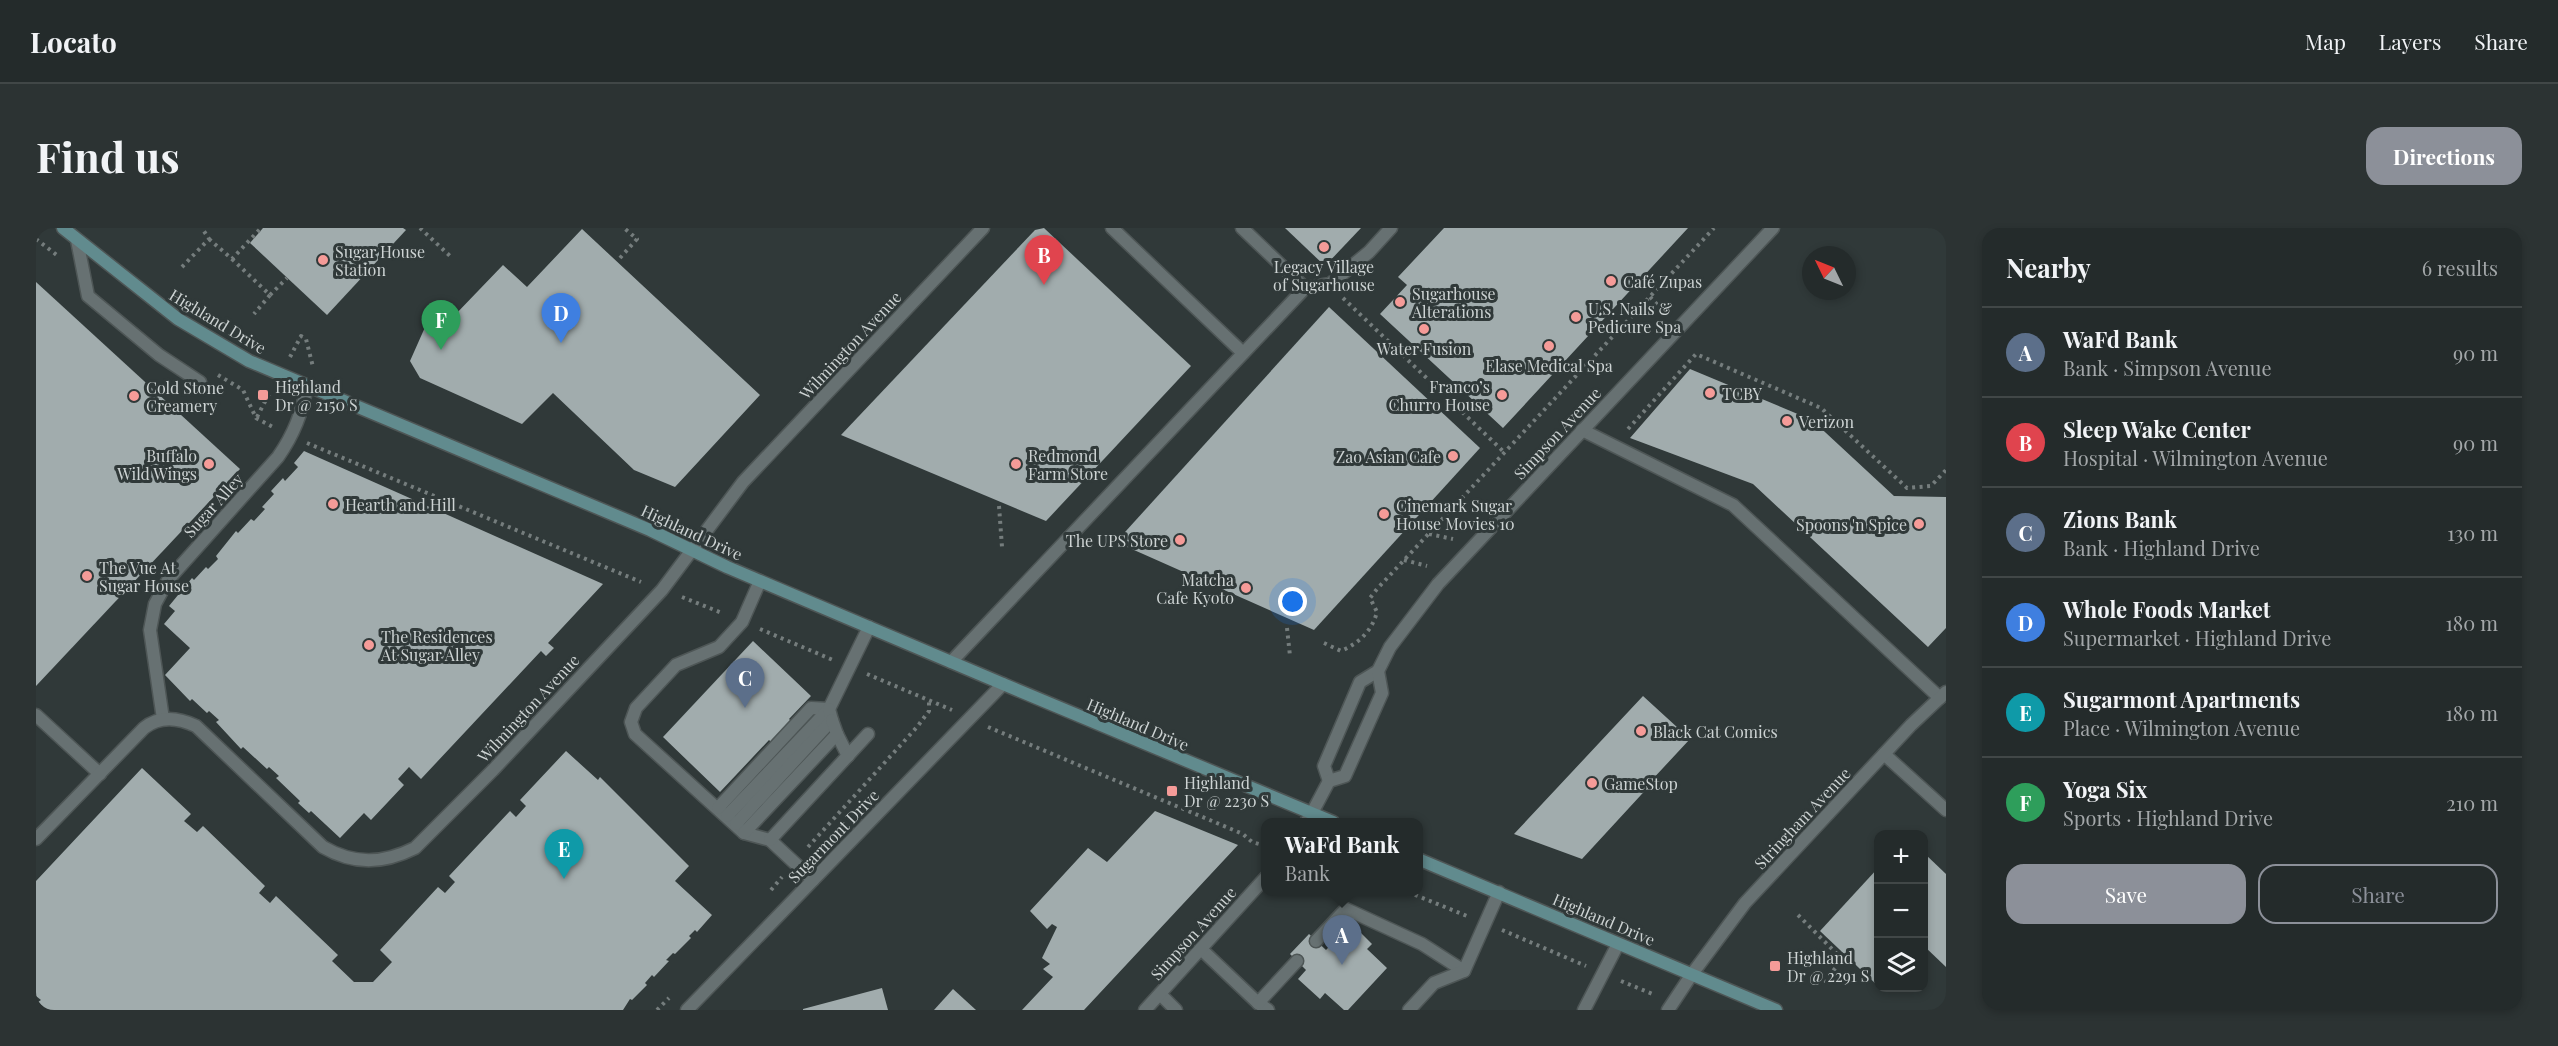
<!DOCTYPE html>
<meta charset="utf-8">
<style>
body{margin:0;font-family:"Playfair Display",serif;background:#2c3333;color:#f1f3f6}
.controls{position:absolute;right:18px;bottom:18px;display:grid;overflow:hidden;border-radius:12px;box-shadow:0 3px 9px #0003}
.controls button{width:54px;height:54px;display:grid;place-items:center;padding:0;border:0;border-bottom:2px solid #414747;background:#242b2b;color:#f1f3f6;font:30px sans-serif}
.compass{position:absolute;left:1766px;top:18px;width:54px;height:54px;border-radius:50%;background:#242b2b;box-shadow:0 3px 9px #0003;rotate:313deg}
.you{position:absolute;left:1257px;top:374px;width:21px;height:21px;margin:-15px;border:4px solid #fff;border-radius:50%;background:#1a73e8;box-shadow:0 0 0 9px #1a73e833}
.badge{display:grid;place-items:center;width:39px;height:39px;border-radius:50%;background:#8c9099;color:#fff;font-size:20px;font-weight:700}
.pin{position:absolute;translate:-50% -50px;filter:drop-shadow(0 2px 3px #0008)}
.pin::after{content:'';position:absolute;top:32px;width:21px;height:18px;background:inherit;clip-path:polygon(0 0,100% 0,50% 100%)}
.popup{position:absolute;left:1225px;top:590px;width:162px;height:78px;box-sizing:border-box;display:grid;place-content:center;border-radius:12px;background:#242b2b;filter:drop-shadow(0 2px 4px #0005);font-size:20px;white-space:nowrap;color:#a3a7a9}
.popup b{font-size:22px;color:#f1f3f6}
.popup::after{content:'';position:absolute;left:50%;top:100%;margin-left:-12px;border:12px solid transparent;border-top-color:#242b2b}
.list{margin:0;padding:0;list-style:none}
h2{display:flex;justify-content:space-between;align-items:center;height:78px;margin:0;padding:0 24px;font-size:26px}
h2 small{font-size:20px;font-weight:400;color:#a3a7a9}
.list li{display:grid;grid-template-columns:39px 1fr auto;gap:18px;align-items:center;box-sizing:border-box;height:90px;padding:0 24px;border-top:2px solid #414747}
.list b{display:block;font-size:22px;white-space:nowrap}
.list p{margin:0;font-size:20px;white-space:nowrap;color:#a3a7a9}
.list em{font-size:20px;font-style:normal;color:#a3a7a9}
.actions{display:flex;gap:12px;padding:18px 24px}
.actions a{flex:1;padding:14px 0;border:2px solid #8c9099;border-radius:18px;text-align:center;font-size:21px;color:#8c9099}
.actions .main{background:#8c9099;color:#fff}
.icon{flex:none;width:33px;height:33px;fill:none;stroke:currentColor;stroke-width:2;stroke-linecap:round;stroke-linejoin:round}
.map{position:relative;flex:none;width:1910px;height:782px;overflow:hidden;border-radius:18px}
header{display:flex;align-items:center;gap:36px;box-sizing:border-box;height:84px;padding:0 30px;background:#242b2b;border-bottom:2px solid #414747}
header strong{font-size:28px}
nav{display:flex;gap:33px;margin-inline-start:auto;font-size:21px}
.intro{display:flex;align-items:center;justify-content:space-between;box-sizing:border-box;height:144px;padding:0 36px}
h1{margin:0;font-size:42px}
.button{padding:15px 27px;border-radius:18px;background:#8c9099;color:#fff;font-size:21px;font-weight:700}
main{display:flex;gap:36px;padding:0 36px}
aside{flex:1;background:#242b2b;border-radius:18px;box-shadow:0 3px 9px #0003}
.map>svg:first-child{display:block}
.building{fill:#a1acad}
.lines{fill:none;stroke-linecap:round;stroke-linejoin:round}
.lane-casing{stroke:#4e5656;stroke-width:15}
.street-casing{stroke:#4e5656;stroke-width:15}
.secondary-casing{stroke:#4e5656;stroke-width:15}
.path{stroke:#757d7d;stroke-width:4;stroke-dasharray:3 4.5;stroke-linecap:butt}
.lane{stroke:#677172;stroke-width:12}
.street{stroke:#677172;stroke-width:12}
.secondary{stroke:#618b8e;stroke-width:12}
.poi-dot{fill:#f59b98;stroke:#303939;stroke-width:2}
.labels{text-anchor:middle;dominant-baseline:central;stroke-width:6;stroke-linejoin:round;paint-order:stroke}
.poi-label{font-size:16px;fill:#cdd3d3;stroke:#303939;text-anchor:start}
.street-label{font-size:16px;fill:#cdd3d3;stroke:#303939}
</style>
<header>
<strong>Locato</strong>
<nav><a>Map</a><a>Layers</a><a>Share</a></nav>
</header>
<div class="intro"><h1>Find us</h1><a class="button">Directions</a></div>
<main>
<div class="map">
<svg width="1910" height="782" viewBox="0 0 1910 782">
<rect width="100%" height="100%" fill="#303939"/>
<!-- building -->
<g class="building">
<path d="M227 0H367L370 2 291 87 214 15Z"/>
<path d="M1008 0 1155 138 1010 293 805 207 999 2Z"/>
<path d="M1249 0H1325L1289 38Z"/>
<path d="M1408 0H1652L1467 200 1344 86 1371 57 1362 49Z"/>
<path d="M546 1 724 167 639 259 598 242 517 165 486 196 384 150 374 133 390 97 408 79 417 89 467 37 491 59Z"/>
<path d="M0 54 204 241 0 458Z"/>
<path d="M1293 79 1444 220 1278 402 1080 314Z"/>
<path d="M1654 141 1776 192 1858 268 1910 269V400L1892 419 1717 256 1594 210Z"/>
<path d="M268 223 567 356 512 415 518 420 510 428 505 423 385 551 373 539 362 551 368 557 335 592 328 585 304 610 275 583 273 585 262 575 264 573 240 550 243 548 233 539 231 541 207 519 205 521 180 494 183 492 173 483 171 485 156 471 154 473 129 447 154 420 128 396 139 383 133 378 156 350 158 352 170 339 172 341 182 331 180 328 200 303 202 305 215 291 218 293 229 281 226 279 238 266 235 263 247 250 249 253 262 239 258 235Z"/>
<path d="M717 413 775 468 753 491 782 518 762 540 733 512 684 564 627 509Z"/>
<path d="M1607 468 1654 511 1614 554 1616 555 1546 631 1478 606Z"/>
<path d="M530 523 562 552 564 549 653 638 639 653 676 687 661 704 659 702 653 708 655 710 639 726 637 725 630 732 633 733 618 749 616 747 609 755 611 757 596 772 594 771 587 782H10L2 774 5 772 0 768V653L106 540 155 586 148 593 161 604 167 598 229 658 223 665 234 675 240 668 302 727 296 733 318 754H337L356 734 344 722 402 659 409 665 419 654 413 648 474 583 480 589 490 578 484 572Z"/>
<path d="M1119 583 1202 617 1048 782H986L1017 749 1007 741 1014 736 1006 730 1021 699 1016 696 1011 701 994 683 1052 620 1071 634Z"/>
<path d="M1888 625 1910 646V739L1888 718Z"/>
<path d="M1842 640V758L1784 703Z"/>
<path d="M1315 695 1336 716 1331 721 1351 740 1312 782H1308L1289 765 1284 771 1262 751 1270 742 1254 726 1273 706 1290 722Z"/>
<path d="M846 760 852 782H767V781Z"/>
<path d="M917 761 940 782H898Z"/>
</g>
<g class="lines">
<defs>
<g id="lane">
<path d="M1076 0 1207 125"/>
<path d="M41 12 52 68 123 127 164 154"/>
<path d="M1269 60 1294 56 1333 24 1355 0"/>
<path d="M1546 202 1697 277 1904 470"/>
<path d="M724 353 706 394 683 419 640 437 600 480 595 494 599 506 708 605 734 612 777 652"/>
<path d="M915 434 1269 60 1206 0"/>
<path d="M0 487 64 546"/>
<path d="M801 506 812 528"/>
<path d="M1848 526 1910 582"/>
<path d="M1293 553 1288 538 1324 454 1342 443 1354 419 1402 356 1737 0"/>
<path d="M682 580 775 480 793 481"/>
<path d="M1276 585 1293 553 1309 548 1346 465 1342 443"/>
<path d="M691 588 793 481 833 399"/>
<path d="M700 596 796 492 793 481"/>
<path d="M708 605 801 506 796 492"/>
<path d="M734 612 832 506"/>
<path d="M1280 713 1310 681 1386 716 1428 743"/>
<path d="M1165 721 1222 775 1232 782"/>
<path d="M1124 766 1140 782"/>
<path d="M1222 775 1261 733"/>
<path d="M1373 782 1398 755 1428 743 1463 664"/>
<path d="M1548 782 1582 716"/>
<path d="M1632 782 1656 746"/>
</g>
<g id="street">
<path d="M127 491 114 402 119 376 132 352 242 229C258 206 266 185 271 158"/>
<path d="M1270 594 1276 585"/>
<path d="M0 611 108 500C124 487 143 490 160 498L287 619C318 637 347 636 379 620L457 542 626 362 707 254 947 0"/>
<path d="M1656 746 1709 675 1875 497 1910 464"/>
<path d="M651 782 967 456"/>
<path d="M1109 782 1230 649"/>
</g>
<g id="secondary">
<path d="M27 0 142 91 213 133 614 302 691 339 967 456 1297 594"/>
<path d="M1382 631 1740 782"/>
</g>
</defs>
<!-- lane casing -->
<use href="#lane" class="lane-casing"/>
<!-- street casing -->
<use href="#street" class="street-casing"/>
<!-- secondary casing -->
<use href="#secondary" class="secondary-casing"/>
<!-- path -->
<g class="path">
<path d="M384 0 414 28"/>
<path d="M0 11 22 28"/>
<path d="M173 11 196 31 225 0"/>
<path d="M584 30 601 11 588 0"/>
<path d="M196 31 234 67 218 86"/>
<path d="M146 39 173 11 166 0"/>
<path d="M234 67 251 50"/>
<path d="M1614 69 1629 85"/>
<path d="M1307 70 1469 225"/>
<path d="M254 129 265 108 270 111 277 139"/>
<path d="M182 147 207 162 220 190 237 199"/>
<path d="M221 189 234 164"/>
<path d="M1592 201 1660 126 1785 180 1871 260 1895 258 1910 242"/>
<path d="M271 215 605 354"/>
<path d="M963 278 966 319"/>
<path d="M1393 306 1417 311"/>
<path d="M1368 332 1391 338"/>
<path d="M646 369 686 385"/>
<path d="M1251 400 1254 428"/>
<path d="M724 401 797 432"/>
<path d="M1288 415 1305 423C1323 415 1336 403 1341 384L1334 370 1341 361 1678 0"/>
<path d="M831 446 916 482"/>
<path d="M952 499 1207 606 1216 614 1230 618"/>
<path d="M772 619 881 499 893 483V473"/>
<path d="M735 662 746 649"/>
<path d="M1372 664 1431 688"/>
<path d="M1762 687 1807 732 1784 757"/>
<path d="M1466 702 1550 738"/>
<path d="M1585 753 1619 767"/>
<path d="M621 782 633 770"/>
</g>
<!-- lane -->
<use href="#lane" class="lane"/>
<!-- street -->
<use href="#street" class="street"/>
<!-- secondary -->
<use href="#secondary" class="secondary"/>
</g>
<!-- markers -->
<g class="poi-dot">
<circle cx="1288" cy="19" r="6"/>
<circle cx="287" cy="32" r="6"/>
<circle cx="1575" cy="53" r="6"/>
<circle cx="1364" cy="74" r="6"/>
<circle cx="1540" cy="89" r="6"/>
<circle cx="1388" cy="101" r="6"/>
<circle cx="1513" cy="118" r="6"/>
<circle cx="1674" cy="165" r="6"/>
<rect x="221" y="161" width="12" height="12" rx="3"/>
<circle cx="1466" cy="167" r="6"/>
<circle cx="98" cy="168" r="6"/>
<circle cx="1751" cy="193" r="6"/>
<circle cx="1417" cy="228" r="6"/>
<circle cx="173" cy="236" r="6"/>
<circle cx="980" cy="236" r="6"/>
<circle cx="297" cy="276" r="6"/>
<circle cx="1348" cy="286" r="6"/>
<circle cx="1883" cy="296" r="6"/>
<circle cx="1144" cy="312" r="6"/>
<circle cx="51" cy="348" r="6"/>
<circle cx="1210" cy="360" r="6"/>
<circle cx="333" cy="417" r="6"/>
<circle cx="1605" cy="503" r="6"/>
<circle cx="1556" cy="555" r="6"/>
<rect x="1130" y="557" width="12" height="12" rx="3"/>
<rect x="1733" y="732" width="12" height="12" rx="3"/>
</g>
<g class="labels">
<!-- poi labels -->
<g class="poi-label">
<text x="299" y="23">Sugar House<tspan x="299" dy="18">Station</tspan></text>
<text x="1288" y="38" text-anchor="middle">Legacy Village<tspan x="1288" dy="18">of Sugarhouse</tspan></text>
<text x="1587" y="53">Café Zupas</text>
<text x="1376" y="65">Sugarhouse<tspan x="1376" dy="18">Alterations</tspan></text>
<text x="1552" y="80">U.S. Nails &amp;<tspan x="1552" dy="18">Pedicure Spa</tspan></text>
<text x="1388" y="120" text-anchor="middle">Water Fusion</text>
<text x="1513" y="137" text-anchor="middle">Elase Medical Spa</text>
<text x="239" y="158">Highland<tspan x="239" dy="18">Dr @ 2150 S</tspan></text>
<text x="1454" y="158" text-anchor="end">Franco’s<tspan x="1454" dy="18">Churro House</tspan></text>
<text x="110" y="159">Cold Stone<tspan x="110" dy="18">Creamery</tspan></text>
<text x="1686" y="165">TCBY</text>
<text x="1763" y="193">Verizon</text>
<text x="161" y="227" text-anchor="end">Buffalo<tspan x="161" dy="18">Wild Wings</tspan></text>
<text x="992" y="227">Redmond<tspan x="992" dy="18">Farm Store</tspan></text>
<text x="1405" y="228" text-anchor="end">Zao Asian Cafe</text>
<text x="309" y="276">Hearth and Hill</text>
<text x="1360" y="277">Cinemark Sugar<tspan x="1360" dy="18">House Movies 10</tspan></text>
<text x="1871" y="296" text-anchor="end">Spoons 'n Spice</text>
<text x="1132" y="312" text-anchor="end">The UPS Store</text>
<text x="63" y="339">The Vue At<tspan x="63" dy="18">Sugar House</tspan></text>
<text x="1198" y="351" text-anchor="end">Matcha<tspan x="1198" dy="18">Cafe Kyoto</tspan></text>
<text x="345" y="408">The Residences<tspan x="345" dy="18">At Sugar Alley</tspan></text>
<text x="1617" y="503">Black Cat Comics</text>
<text x="1148" y="554">Highland<tspan x="1148" dy="18">Dr @ 2230 S</tspan></text>
<text x="1568" y="555">GameStop</text>
<text x="1751" y="729">Highland<tspan x="1751" dy="18">Dr @ 2291 S</tspan></text>
</g>
<!-- street labels -->
<g class="street-label">
<text transform="translate(182 93) rotate(31)">Highland Drive</text>
<text transform="translate(814 117) rotate(-47)">Wilmington Avenue</text>
<text transform="translate(1521 205) rotate(-47)">Simpson Avenue</text>
<text transform="translate(177 277) rotate(-48)">Sugar Alley</text>
<text transform="translate(656 304) rotate(25)">Highland Drive</text>
<text transform="translate(492 480) rotate(-47)">Wilmington Avenue</text>
<text transform="translate(1102 496) rotate(23)">Highland Drive</text>
<text transform="translate(1766 590) rotate(-47)">Stringham Avenue</text>
<text transform="translate(797 608) rotate(-46)">Sugarmont Drive</text>
<text transform="translate(1568 691) rotate(23)">Highland Drive</text>
<text transform="translate(1157 705) rotate(-48)">Simpson Avenue</text>
</g>
</g>
</svg>
<div class="controls">
<button>+</button>
<button>−</button>
<button><svg class="icon" aria-label="layers" viewBox="0 0 24 24"><path d="M12 4l9 5-9 5-9-5zM3 14l9 5 9-5"/></svg></button>
</div>
<svg class="compass" viewBox="-18 -18 36 36"><path d="M0-13l5 13h-10z" fill="#e53935"/><path d="M0 13l5-13h-10z" fill="#a3a7a9"/></svg>
<div class="you"></div>
<div class="pin badge" style="left:1306px;top:737px;background:#5c6f8a">A</div>
<div class="popup"><b>WaFd Bank</b>Bank</div>
<div class="pin badge" style="left:1008px;top:57px;background:#e0444e">B</div>
<div class="pin badge" style="left:709px;top:480px;background:#5c6f8a">C</div>
<div class="pin badge" style="left:525px;top:115px;background:#3f7fe0">D</div>
<div class="pin badge" style="left:528px;top:651px;background:#0f9aa8">E</div>
<div class="pin badge" style="left:405px;top:122px;background:#2e9e5b">F</div>
</div>
<aside>
<h2>Nearby<small>6 results</small></h2>
<ul class="list">
<li><span class="badge" style="background:#5c6f8a">A</span><div><b>WaFd Bank</b><p>Bank · Simpson Avenue</p></div><em>90 m</em></li>
<li><span class="badge" style="background:#e0444e">B</span><div><b>Sleep Wake Center</b><p>Hospital · Wilmington Avenue</p></div><em>90 m</em></li>
<li><span class="badge" style="background:#5c6f8a">C</span><div><b>Zions Bank</b><p>Bank · Highland Drive</p></div><em>130 m</em></li>
<li><span class="badge" style="background:#3f7fe0">D</span><div><b>Whole Foods Market</b><p>Supermarket · Highland Drive</p></div><em>180 m</em></li>
<li><span class="badge" style="background:#0f9aa8">E</span><div><b>Sugarmont Apartments</b><p>Place · Wilmington Avenue</p></div><em>180 m</em></li>
<li><span class="badge" style="background:#2e9e5b">F</span><div><b>Yoga Six</b><p>Sports · Highland Drive</p></div><em>210 m</em></li>
</ul>
<div class="actions"><a class="main">Save</a><a>Share</a></div>
</aside>
</main>
